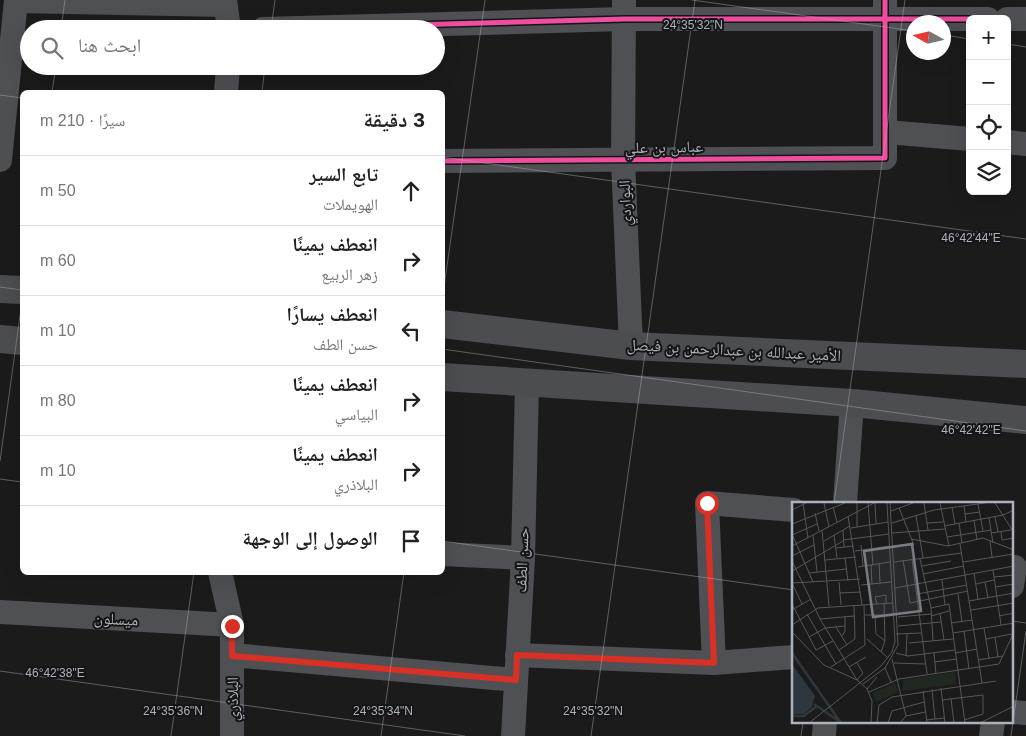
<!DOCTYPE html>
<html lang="ar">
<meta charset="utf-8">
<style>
body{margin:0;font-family:Helvetica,"Noto Naskh Arabic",sans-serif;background:#f6f6f6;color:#222;direction:rtl}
.controls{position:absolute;right:15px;top:15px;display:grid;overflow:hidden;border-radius:8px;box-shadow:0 5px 20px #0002}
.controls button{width:45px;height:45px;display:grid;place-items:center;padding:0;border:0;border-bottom:1px solid #e0e0e0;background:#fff;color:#222;font:25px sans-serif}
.compass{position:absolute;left:906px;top:15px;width:45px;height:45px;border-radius:50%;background:#fff;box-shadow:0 5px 20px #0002;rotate:278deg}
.stop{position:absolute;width:15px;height:15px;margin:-11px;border:4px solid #d93025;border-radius:50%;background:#fff}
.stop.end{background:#d93025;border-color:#fff;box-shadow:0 1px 5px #0008}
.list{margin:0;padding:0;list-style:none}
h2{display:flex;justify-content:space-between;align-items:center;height:65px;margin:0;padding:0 20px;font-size:21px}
h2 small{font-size:16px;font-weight:400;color:#767676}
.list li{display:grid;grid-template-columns:32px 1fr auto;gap:15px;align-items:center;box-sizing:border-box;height:70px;padding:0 20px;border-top:1px solid #e0e0e0}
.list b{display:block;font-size:19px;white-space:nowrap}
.list p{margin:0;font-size:16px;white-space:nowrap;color:#767676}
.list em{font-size:16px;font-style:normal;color:#767676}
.icon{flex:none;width:28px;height:28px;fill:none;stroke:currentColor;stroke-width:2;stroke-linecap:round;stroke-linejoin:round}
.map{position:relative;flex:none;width:1026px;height:736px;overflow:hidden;direction:ltr}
.search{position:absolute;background:#fff;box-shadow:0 5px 20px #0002;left:20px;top:20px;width:425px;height:55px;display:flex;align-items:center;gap:12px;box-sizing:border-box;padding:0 18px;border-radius:28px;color:#767676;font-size:19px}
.panel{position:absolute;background:#fff;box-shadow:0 5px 20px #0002;left:20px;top:90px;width:425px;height:485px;border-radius:8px;direction:rtl}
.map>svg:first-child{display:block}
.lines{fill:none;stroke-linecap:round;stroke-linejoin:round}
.minor{stroke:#4f5054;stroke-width:24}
.major{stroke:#4c4d50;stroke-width:28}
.cycleway-casing{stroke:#151517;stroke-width:8}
.cycleway{stroke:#ef4d9e;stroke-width:5}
.route{stroke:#d93025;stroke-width:6}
.ticks{fill:none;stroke:#acb2bb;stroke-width:1;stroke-opacity:0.45}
.labels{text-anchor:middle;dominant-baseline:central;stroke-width:4;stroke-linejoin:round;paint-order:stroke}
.street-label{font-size:16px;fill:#acb2bb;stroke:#151517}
.inset-river{fill:none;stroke:#2d373d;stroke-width:2.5}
.inset-road{fill:none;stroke:#55575b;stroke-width:1}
.view{fill:#797d83;fill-opacity:0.15;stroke:#797d83;stroke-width:2.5}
.inset-edge{fill:none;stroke:#acb2bb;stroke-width:2.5}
.ticks-label{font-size:12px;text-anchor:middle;fill:#acb2bb;stroke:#151517;stroke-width:4;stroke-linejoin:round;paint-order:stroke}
</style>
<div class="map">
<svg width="1026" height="736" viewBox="0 0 1026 736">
<rect width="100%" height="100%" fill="#1b1b1b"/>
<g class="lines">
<!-- minor -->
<g class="minor">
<path d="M225 0 229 29"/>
<path d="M624 0 623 160 631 346"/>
<path d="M16 1 224 5"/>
<path d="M1007 19H1026"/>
<path d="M263 29 625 19H988"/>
<path d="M226 92 228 66"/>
<path d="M886 132 970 139"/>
<path d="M1007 142 1026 144"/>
<path d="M0 160 16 0"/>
<path d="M442 161 885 158V0"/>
<path d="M845 503 852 403"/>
<path d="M794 510 707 503 714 663 794 657"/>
<path d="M442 554 523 558"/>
<path d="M220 572 232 625V736"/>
<path d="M1012 586 1015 567"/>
<path d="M0 612 232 625"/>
<path d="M232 655 516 680"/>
<path d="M517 655 714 663"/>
<path d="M1012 712 1026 713"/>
<path d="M513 736 523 558 527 384"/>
<path d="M824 736 825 722"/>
<path d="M991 736 993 722"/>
</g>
<!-- major -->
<g class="major">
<path d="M0 289 22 290"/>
<path d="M442 324 631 346 1026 364"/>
<path d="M0 339 22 341"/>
<path d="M442 377 852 403 1026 420"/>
</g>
<defs>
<g id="cycleway">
<path d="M263 29 625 19H988"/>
<path d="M442 161 885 158V0"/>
</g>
</defs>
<!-- cycleway casing -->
<use href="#cycleway" class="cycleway-casing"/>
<!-- cycleway -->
<use href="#cycleway" class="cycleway"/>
</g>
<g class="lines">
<!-- route -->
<path class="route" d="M232 626V656L516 680 517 655 714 663 707 503"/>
</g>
<!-- ticks -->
<path class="ticks" d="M692 0 914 31M61 29 65 0M271 29 275 0M944 35 970 39M1007 44 1026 47M52 92 56 66M262 92 265 66M0 95 22 98M442 157 1026 239M0 287 22 290M442 301 485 0M442 349 1026 431M0 461 22 301M0 479 22 482M834 503 905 0M442 541 794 590M1012 621 1026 623M0 671 465 736M171 736 194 572M381 736 404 572M591 736 695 0M801 736 803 722M1011 736 1026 631"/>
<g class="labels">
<!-- street labels -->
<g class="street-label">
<text transform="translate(664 147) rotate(-1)">عباس بن علي</text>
<text transform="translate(625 203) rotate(-92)">البواردي</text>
<text transform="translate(734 350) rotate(3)">الأمير عبدالله بن عبدالرحمن بن فيصل</text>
<text transform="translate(522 560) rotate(-88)">حسن الطف</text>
<text transform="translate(116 619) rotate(3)">ميسلون</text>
<text transform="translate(232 699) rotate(-90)">البلاذري</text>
</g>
</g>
<!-- overview -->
<g transform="translate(792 502)">
<rect width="221" height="221" fill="#1b1b1b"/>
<path d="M163 170 164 182 111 189V178ZM103 181 106 190 84 200 81 191Z" fill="#212821"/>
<path d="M0 162 23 194 20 205 12 212H0Z" fill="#2d373d"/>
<path class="inset-river" d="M0 151 49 221M22 202 48 220M0 214H12L25 204"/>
<path class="inset-road" d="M11 1 16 36M32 1 37 25M76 1 81 63M83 1 84 21M132 1 136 28M148 1 157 44M203 1 222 31M186 2 191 29M172 4 174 20M41 5 45 20M160 5 163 22M0 8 14 1M99 9 121 1M23 11 27 29M173 12 188 10M124 13 131 56M56 14 70 103M203 15 206 30M197 16 201 41M182 18 185 38M100 21 142 8 193 1M135 21 151 20M167 21 170 41M0 22 53 1M152 24 211 13 222 8M65 25V1M59 26 96 20M30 28 37 104M51 28 52 45M209 30 210 38 222 36M100 31 153 27M199 31 219 28M0 32 21 80M0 33 25 22M21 33 25 70M42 33 45 56M155 35 199 28M119 37 156 44 191 36 222 48M51 38 97 32M32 39 58 24M198 39 200 55M168 42 190 181M69 43 71 64M0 44 82 1M101 44 122 43 107 6M44 46 62 44M63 49 98 44M0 54 22 43M53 56 56 79M120 57 135 172M128 57 139 106 141 139M33 58 64 55M111 58 118 101 176 89M0 59 28 117 65 178 71 171 65 161M102 60 170 51M171 60 222 52M87 61 88 81M79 63 80 82M130 64 159 59M66 65 98 60M201 68 209 123M0 69 51 39M17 71 54 67M182 71 186 97M131 72 172 64M202 75 222 73M150 78 153 103M47 80 49 103M193 80 196 96M0 81 68 77M0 81 10 102M184 82 202 78M69 83 99 80M203 85 222 82M103 86 222 64M48 91 69 90M125 92 175 83M166 92 170 120M177 99 222 91M0 102 24 148 41 139M85 102 83 95 94 93V102M139 106 157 102 173 221M0 108 19 97M179 108 222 101M15 112 44 162M148 112 152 138M73 113H92M83 113 84 132 93 139M139 114 157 109M207 114 222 111M106 115 139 112M28 117 62 114M159 121 180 118M0 123 26 106 100 101M106 124 149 120M44 125 55 143M192 126 197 156M172 129 177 167M0 130 32 163 65 178 75 187 80 199 79 221M161 131 222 121M104 132 130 131M50 134 53 129V114M17 135 33 126 53 124M203 135 206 155M75 137 96 156M194 137 220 132M117 141 161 137M47 148 63 137 62 103M89 150 93 139 92 102M104 151 116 154 163 148M142 151 144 172M163 151 185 147M114 154 115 132M100 157 114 214M186 158 211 154M143 160 164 157M102 161 134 162M39 165 73 143 72 103M57 165 74 155M93 166 99 180M69 180 89 164 100 150 103 139 95 1M71 182 93 166 106 143 98 1M149 186 153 221M75 187 85 175M140 187 143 217M131 189 135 221M77 190 107 177 207 162 222 130M159 197 162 221M150 198 191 193V212L172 218M134 218 152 216M17 221 69 180M85 221 87 203 100 195 204 179M96 221 100 209 132 200M108 221 114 214 133 210M188 221 222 204"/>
<path class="view" d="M120 42 129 109 81 115 72 49Z"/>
<rect width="221" height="221" class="inset-edge"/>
</g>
<g class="ticks-label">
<text x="693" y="29">24°35'32"N</text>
<text x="971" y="242">46°42'44"E</text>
<text x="971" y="434">46°42'42"E</text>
<text x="55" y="677">46°42'38"E</text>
<text x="173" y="715">24°35'36"N</text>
<text x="383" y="715">24°35'34"N</text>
<text x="593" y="715">24°35'32"N</text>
</g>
</svg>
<div class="controls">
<button>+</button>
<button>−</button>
<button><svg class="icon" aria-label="locate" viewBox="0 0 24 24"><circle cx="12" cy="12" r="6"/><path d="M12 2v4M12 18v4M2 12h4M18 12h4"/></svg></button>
<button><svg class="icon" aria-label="layers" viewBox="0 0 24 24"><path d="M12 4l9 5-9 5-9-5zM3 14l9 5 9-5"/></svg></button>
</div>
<svg class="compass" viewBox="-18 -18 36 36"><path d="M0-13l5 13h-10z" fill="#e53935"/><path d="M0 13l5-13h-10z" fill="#767676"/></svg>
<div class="stop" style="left:707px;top:503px"></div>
<div class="stop end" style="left:232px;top:626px"></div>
<div class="search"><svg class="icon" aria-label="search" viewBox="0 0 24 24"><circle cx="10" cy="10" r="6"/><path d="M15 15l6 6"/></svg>ابحث هنا</div>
<section class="panel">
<h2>3 دقيقة<small>سيرًا · 210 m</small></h2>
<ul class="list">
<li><svg class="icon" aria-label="ahead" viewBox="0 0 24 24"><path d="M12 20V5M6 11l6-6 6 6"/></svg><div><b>تابع السير</b><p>الهويملات</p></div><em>50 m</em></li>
<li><svg class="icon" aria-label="right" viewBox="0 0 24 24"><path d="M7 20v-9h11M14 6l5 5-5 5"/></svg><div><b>انعطف يمينًا</b><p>زهر الربيع</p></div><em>60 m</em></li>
<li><svg class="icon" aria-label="left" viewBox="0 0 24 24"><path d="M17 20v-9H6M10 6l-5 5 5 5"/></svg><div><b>انعطف يسارًا</b><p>حسن الطف</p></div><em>10 m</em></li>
<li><svg class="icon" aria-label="right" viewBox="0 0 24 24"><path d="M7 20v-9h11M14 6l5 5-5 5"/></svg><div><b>انعطف يمينًا</b><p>البياسي</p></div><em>80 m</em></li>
<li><svg class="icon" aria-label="right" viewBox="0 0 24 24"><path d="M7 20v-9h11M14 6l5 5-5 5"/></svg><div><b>انعطف يمينًا</b><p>البلاذري</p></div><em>10 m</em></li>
<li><svg class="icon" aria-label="arrive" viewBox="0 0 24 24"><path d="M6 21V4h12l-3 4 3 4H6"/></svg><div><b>الوصول إلى الوجهة</b></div></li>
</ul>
</section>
</div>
